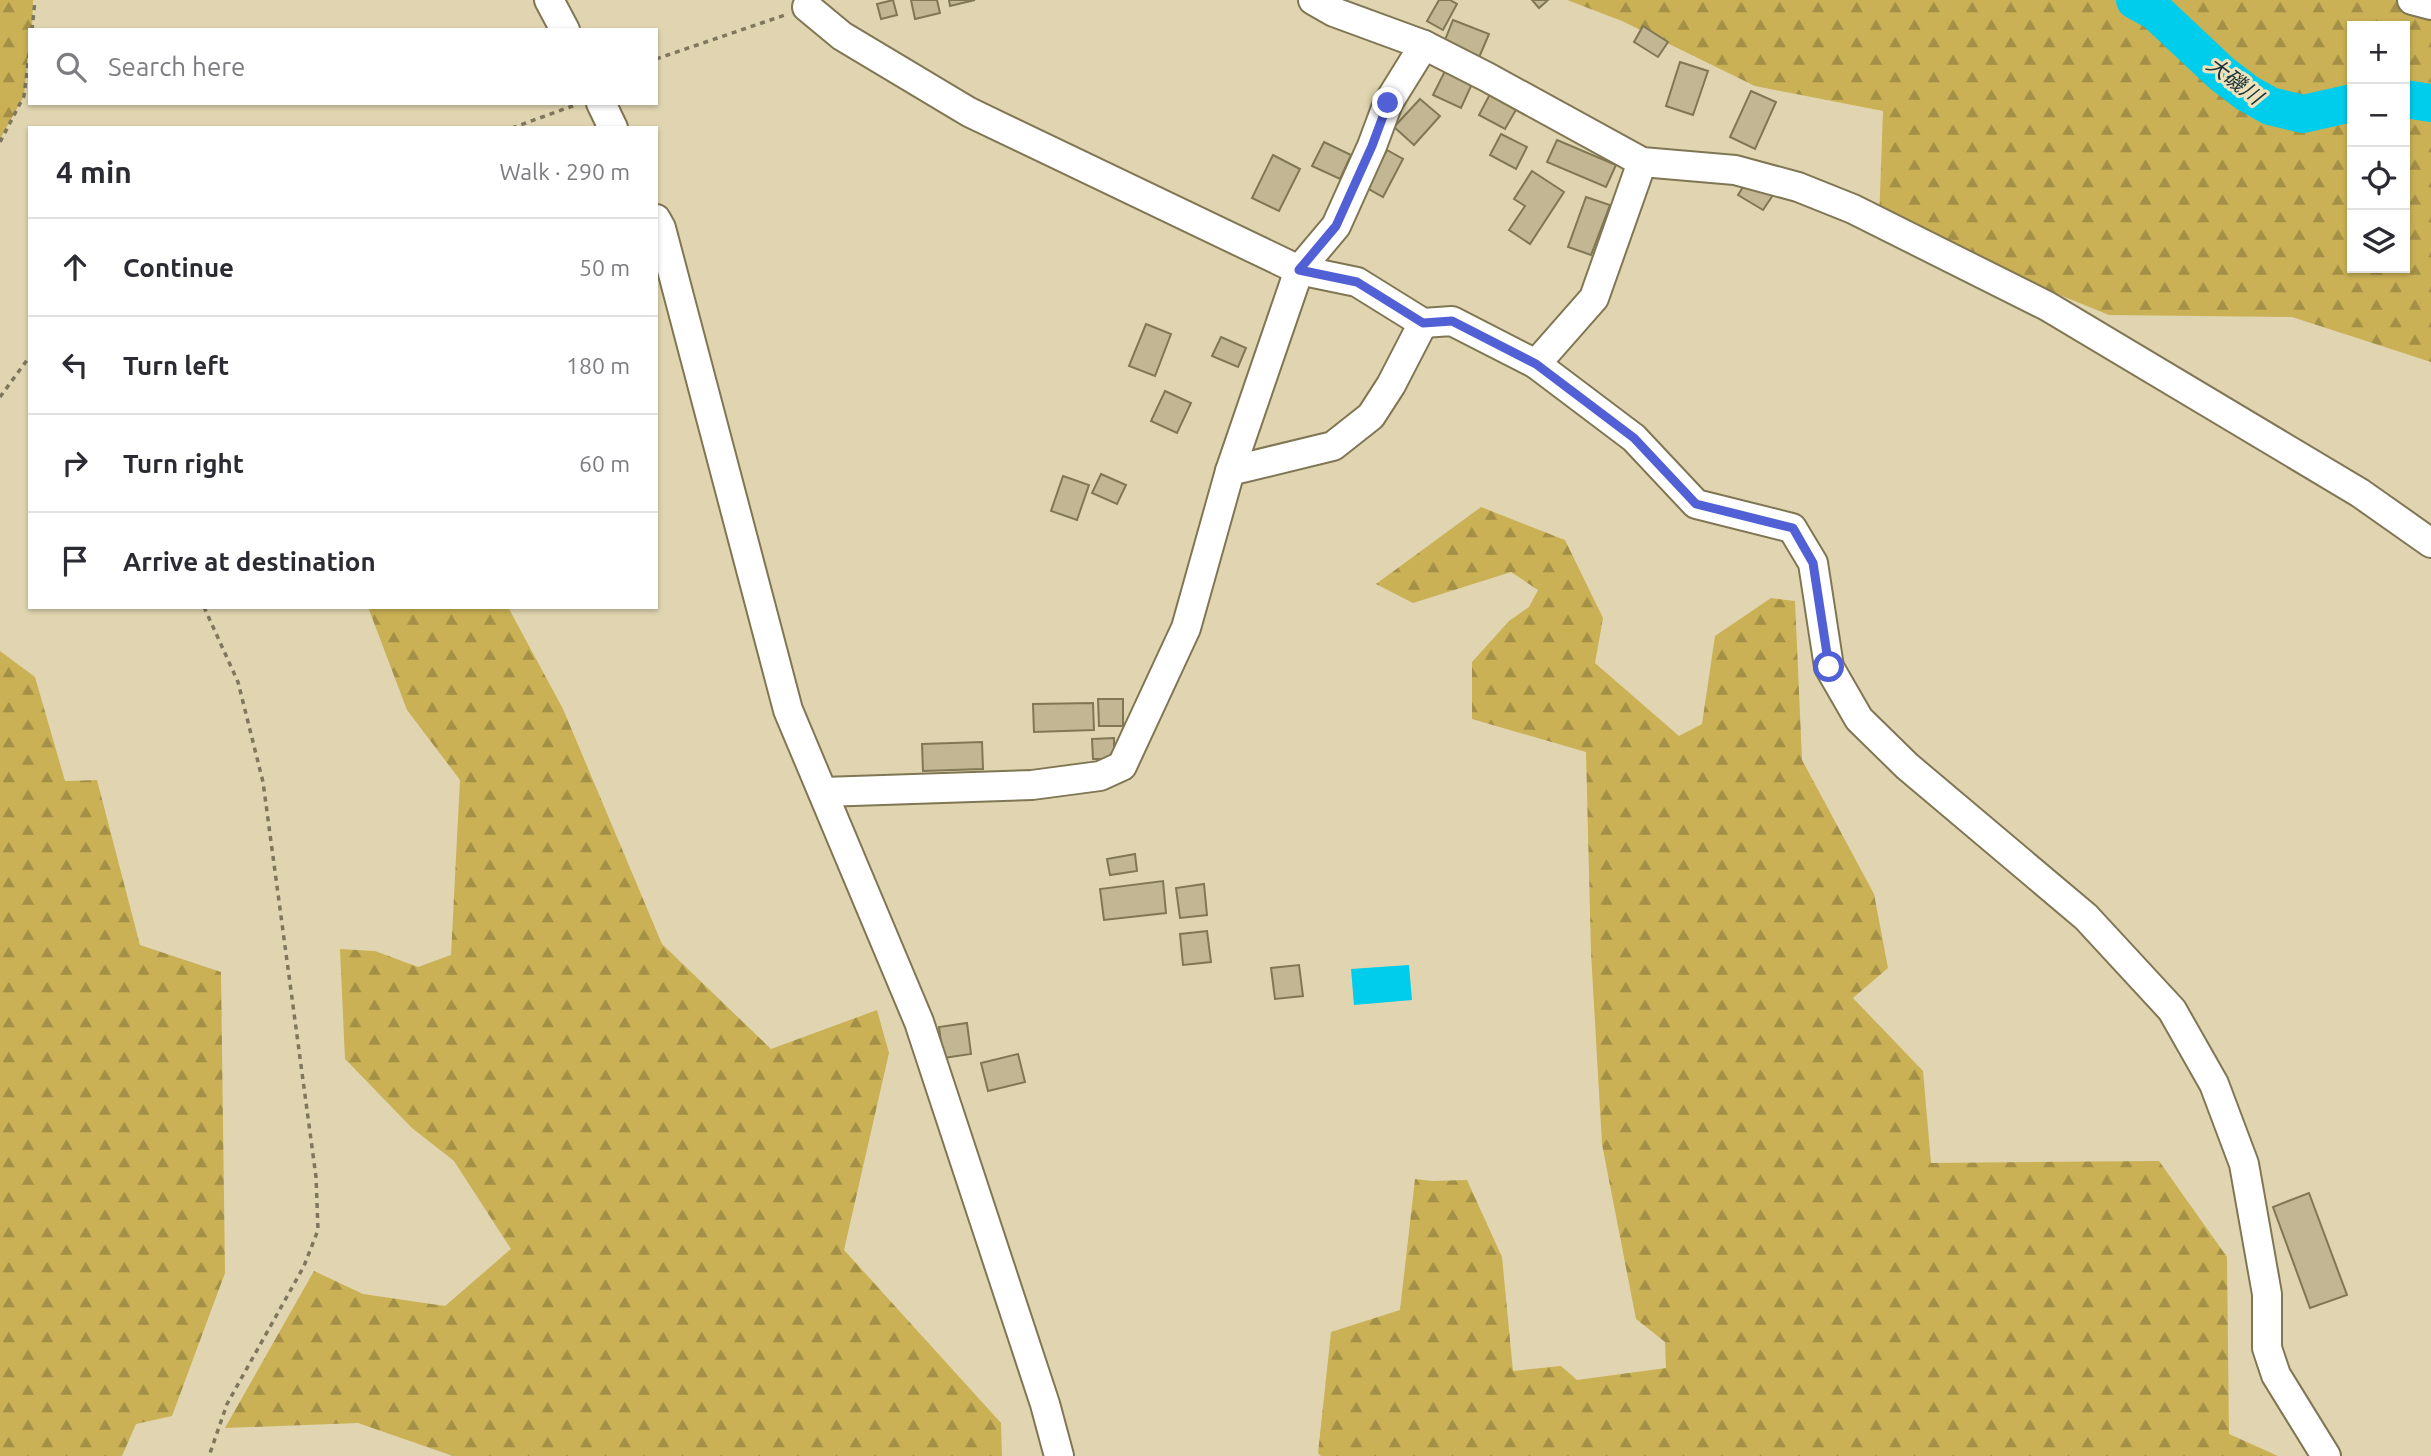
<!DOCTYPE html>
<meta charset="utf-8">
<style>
body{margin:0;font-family:Ubuntu,"Noto Sans JP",sans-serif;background:#f7f7f7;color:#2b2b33}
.controls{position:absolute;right:21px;top:21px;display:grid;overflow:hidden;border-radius:0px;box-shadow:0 2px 5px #0004}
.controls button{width:63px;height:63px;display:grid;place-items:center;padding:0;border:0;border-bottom:2px solid #e1e1e2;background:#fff;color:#2b2b33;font:35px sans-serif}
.stop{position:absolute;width:21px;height:21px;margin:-16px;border:5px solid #5260d6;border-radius:50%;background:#fff}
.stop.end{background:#5260d6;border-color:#fff;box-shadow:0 2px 7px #0008}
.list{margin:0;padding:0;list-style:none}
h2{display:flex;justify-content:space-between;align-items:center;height:91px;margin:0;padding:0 28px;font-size:30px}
h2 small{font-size:23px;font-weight:400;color:#7c7c81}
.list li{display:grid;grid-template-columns:46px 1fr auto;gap:21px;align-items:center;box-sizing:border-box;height:98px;padding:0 28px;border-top:2px solid #e1e1e2}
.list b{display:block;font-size:26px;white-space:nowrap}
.list em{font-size:23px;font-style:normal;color:#7c7c81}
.icon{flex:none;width:38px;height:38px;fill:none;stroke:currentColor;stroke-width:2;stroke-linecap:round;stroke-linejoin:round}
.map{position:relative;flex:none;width:2431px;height:1456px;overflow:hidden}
.search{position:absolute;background:#fff;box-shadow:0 2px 5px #0004;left:28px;top:28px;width:630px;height:77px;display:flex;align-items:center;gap:18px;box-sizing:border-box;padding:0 24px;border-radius:0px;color:#7c7c81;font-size:26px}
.panel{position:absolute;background:#fff;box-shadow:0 2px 5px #0004;left:28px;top:126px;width:630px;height:483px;border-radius:0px}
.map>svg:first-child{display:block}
.forest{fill:url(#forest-firs);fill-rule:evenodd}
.water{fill:#00cceb}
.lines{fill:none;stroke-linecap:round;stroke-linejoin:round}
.river{stroke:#00cceb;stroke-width:38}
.building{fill:#c2b792;stroke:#817754;stroke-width:2}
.minor-casing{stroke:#807654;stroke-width:32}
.path{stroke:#7e775d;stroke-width:3.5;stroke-dasharray:5 5;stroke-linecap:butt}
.minor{stroke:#fff;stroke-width:28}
.route{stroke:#5260d6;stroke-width:9}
.labels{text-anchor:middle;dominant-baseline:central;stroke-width:6;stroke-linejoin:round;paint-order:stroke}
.water-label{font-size:21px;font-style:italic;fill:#183238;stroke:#ede2bc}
</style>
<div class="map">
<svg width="2431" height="1456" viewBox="0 0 2431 1456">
<defs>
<pattern id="forest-firs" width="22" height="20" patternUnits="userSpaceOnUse" patternTransform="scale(1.75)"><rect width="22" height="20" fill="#cab155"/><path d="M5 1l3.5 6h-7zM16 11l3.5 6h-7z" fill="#a38f45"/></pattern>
</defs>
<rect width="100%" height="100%" fill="#e0d5b0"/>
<!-- forest -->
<g class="forest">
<path d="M0 0H33L32 30H30L24 96 0 139Z"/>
<path d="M1567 0H2431V362L2292 317 2109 315 1879 222 1883 111 1755 86 1622 21ZM2352 26H2405V268H2352Z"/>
<path d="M1481 507 1565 540 1603 618 1595 663 1679 736 1702 724 1715 636 1771 598 1795 601 1802 760 1874 894 1888 968 1853 998 1923 1071 1931 1163 2159 1161 2227 1257 2229 1434 2278 1456H1321L1318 1453 1331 1332 1400 1310 1415 1179 1432 1181 1467 1180 1502 1257 1513 1371 1561 1366 1577 1380 1666 1368 1665 1342 1636 1319 1602 1144 1591 953 1586 752 1472 719V662L1509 621 1529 607 1538 590 1511 572 1413 603 1376 584Z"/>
<path d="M368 607H508L563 709 662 944 771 1049 877 1010 889 1053 844 1250 1001 1423 1002 1456H453L358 1423 225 1428 314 1271 363 1294 445 1306 511 1249 454 1161 412 1128 345 1059 340 949 375 951 418 967 451 955 460 780 407 710Z"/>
<path d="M0 651 35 677 65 781 97 780 140 945 221 972 225 1273 172 1416 136 1424 122 1456H0Z"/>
</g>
<!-- water -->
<path class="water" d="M1409 965 1412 1000 1354 1005 1351 969Z"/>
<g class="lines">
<!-- river -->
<g class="river">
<path d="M2135 0 2155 11 2221 73 2247 93 2270 106 2303 114 2352 103"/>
<path d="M2405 99 2431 103"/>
</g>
</g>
<!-- building -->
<g class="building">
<path d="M893 0 897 15 881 19 877 4Z"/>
<path d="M911 0H937L940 13 915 19Z"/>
<path d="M949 0H975L950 6Z"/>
<path d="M1439 0H1450L1457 4 1443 30 1427 21Z"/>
<path d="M1532 0H1548L1539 8Z"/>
<path d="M1453 20 1489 34 1478 60 1443 45Z"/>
<path d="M1643 26 1668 42 1658 57 1634 42Z"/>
<path d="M1680 62 1708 71 1693 115 1666 106Z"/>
<path d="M1445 71 1472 84 1461 108 1433 95Z"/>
<path d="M1751 91 1776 102 1755 149 1730 137Z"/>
<path d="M1490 94 1517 108 1505 129 1479 115Z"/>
<path d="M1420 99 1440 116 1414 145 1394 127Z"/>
<path d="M1501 134 1527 147 1516 169 1490 155Z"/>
<path d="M1557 140 1616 165 1606 187 1547 162Z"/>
<path d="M1324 142 1351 155 1340 179 1312 166Z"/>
<path d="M1387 150 1403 159 1383 197 1367 188Z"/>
<path d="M1273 155 1300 169 1279 211 1252 198Z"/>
<path d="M1532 171 1564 192 1530 244 1509 230 1525 206 1514 199Z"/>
<path d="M1748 179 1773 195 1763 210 1738 195Z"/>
<path d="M1586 197 1610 205 1591 255 1568 247Z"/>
<path d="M1146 324 1171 334 1155 376 1129 366Z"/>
<path d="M1221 337 1246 348 1238 367 1212 356Z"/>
<path d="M1165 391 1191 403 1177 433 1151 421Z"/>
<path d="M1101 474 1126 485 1117 504 1092 493Z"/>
<path d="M1063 476 1089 485 1077 520 1051 511Z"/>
<path d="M1098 699H1123V726H1099Z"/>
<path d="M1093 703 1094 730 1034 732 1033 704Z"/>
<path d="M1114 738V759H1093L1092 739Z"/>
<path d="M982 742 983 769 923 771 922 744Z"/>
<path d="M1135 854 1137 871 1110 875 1107 859Z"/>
<path d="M1163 881 1166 913 1104 920 1100 889Z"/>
<path d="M1204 884 1207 915 1180 918 1176 888Z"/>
<path d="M1207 931 1211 962 1183 965 1180 934Z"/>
<path d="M1299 965 1303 996 1275 999 1271 968Z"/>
<path d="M967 1023 971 1054 943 1058 939 1027Z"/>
<path d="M1018 1054 1025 1082 988 1091 981 1063Z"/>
<path d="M2309 1193 2347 1295 2310 1308 2273 1207Z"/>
</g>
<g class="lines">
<defs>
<g id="minor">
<path d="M549 0 565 30"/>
<path d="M1313 0 1334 12 1424 45 1487 77 1642 162 1735 170 1798 187 1853 209 2047 306 2360 493 2431 543"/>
<path d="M2412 0 2431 5"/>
<path d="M807 7 842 36 969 112 1299 270 1357 282 1423 323 1452 321 1536 364 1634 438 1696 504 1792 528 1813 563 1829 667 1859 719 1907 766 2086 917 2172 1010 2214 1084 2244 1164 2267 1294V1348L2276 1375 2326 1456"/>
<path d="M601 103 613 128"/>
<path d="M656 219 661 228 788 710 919 1022 1045 1404 1059 1456"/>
<path d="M1536 364 1594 298 1642 162"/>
<path d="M1230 471 1333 446 1371 416 1391 385 1423 323"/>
<path d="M823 792 1032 785 1100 776 1122 766 1186 628 1230 471 1299 270 1336 226 1372 146 1388 103 1424 45"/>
</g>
</defs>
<!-- minor casing -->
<use href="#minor" class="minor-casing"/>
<!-- path -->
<g class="path">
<path d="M32 30 35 0"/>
<path d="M656 59 785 15"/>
<path d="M512 128 578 104"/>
<path d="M0 142 24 96 30 47"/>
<path d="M0 397 30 356"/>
<path d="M204 607 238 682 263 782 316 1177 318 1230 304 1266 227 1404 209 1456"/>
</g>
<!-- minor -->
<use href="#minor" class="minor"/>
</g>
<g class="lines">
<!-- route -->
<path class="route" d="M1388 103 1372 146 1336 226 1299 270 1357 282 1423 323 1452 321 1536 364 1634 438 1696 504 1793 528 1813 563 1829 667"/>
</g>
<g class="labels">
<!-- water labels -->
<g class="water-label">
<text transform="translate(2235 80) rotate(37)">大磯川</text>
</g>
</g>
</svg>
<div class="controls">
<button>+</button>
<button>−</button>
<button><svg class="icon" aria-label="locate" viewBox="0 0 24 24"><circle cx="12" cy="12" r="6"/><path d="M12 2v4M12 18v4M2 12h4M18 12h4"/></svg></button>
<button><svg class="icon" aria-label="layers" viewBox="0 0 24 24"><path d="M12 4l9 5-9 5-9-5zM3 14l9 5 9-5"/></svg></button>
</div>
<div class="stop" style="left:1829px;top:667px"></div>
<div class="stop end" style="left:1388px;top:103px"></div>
<div class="search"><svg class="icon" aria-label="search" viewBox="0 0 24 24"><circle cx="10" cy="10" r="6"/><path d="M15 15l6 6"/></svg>Search here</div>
<section class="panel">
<h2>4 min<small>Walk · 290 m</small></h2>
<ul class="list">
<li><svg class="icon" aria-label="ahead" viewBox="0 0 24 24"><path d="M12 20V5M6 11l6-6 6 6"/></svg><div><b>Continue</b></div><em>50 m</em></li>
<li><svg class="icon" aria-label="left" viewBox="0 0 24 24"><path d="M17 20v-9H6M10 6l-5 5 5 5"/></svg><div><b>Turn left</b></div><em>180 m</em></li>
<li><svg class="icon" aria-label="right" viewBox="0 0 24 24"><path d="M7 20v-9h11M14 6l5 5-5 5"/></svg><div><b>Turn right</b></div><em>60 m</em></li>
<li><svg class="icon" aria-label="arrive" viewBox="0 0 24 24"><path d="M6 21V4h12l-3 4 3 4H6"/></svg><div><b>Arrive at destination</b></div></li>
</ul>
</section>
</div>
